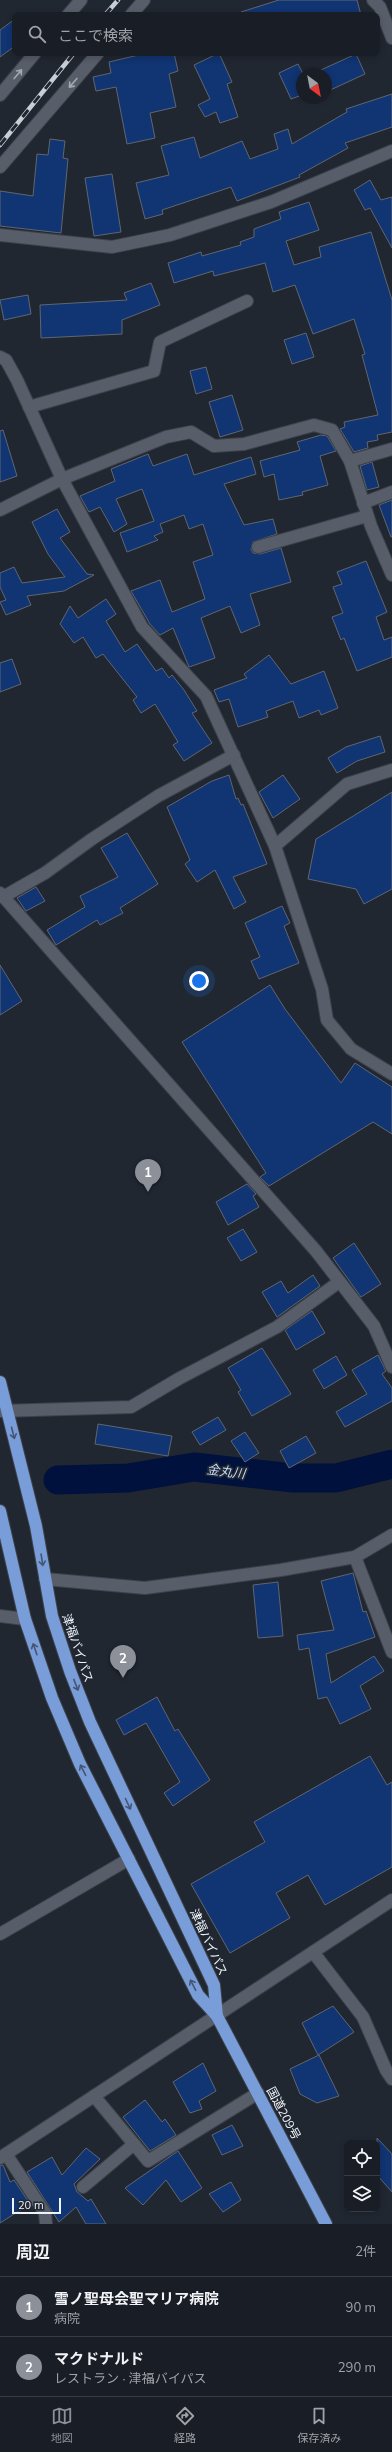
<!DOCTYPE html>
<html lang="ja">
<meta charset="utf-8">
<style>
body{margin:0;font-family:Mulish,"Noto Sans JP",sans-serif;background:#262a32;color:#f1f3f6}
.controls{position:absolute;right:12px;bottom:12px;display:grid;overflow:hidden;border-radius:8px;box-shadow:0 2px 6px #0003}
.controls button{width:36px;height:36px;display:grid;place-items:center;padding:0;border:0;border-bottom:1px solid #373b42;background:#191d25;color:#f1f3f6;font:20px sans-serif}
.compass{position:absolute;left:296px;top:68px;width:36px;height:36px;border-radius:50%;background:#191d25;box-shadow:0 2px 6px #0003;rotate:148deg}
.scale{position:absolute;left:12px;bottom:10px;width:49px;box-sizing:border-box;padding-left:4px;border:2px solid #eff3f9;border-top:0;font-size:11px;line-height:14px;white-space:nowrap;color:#eff3f9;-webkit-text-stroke:3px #212731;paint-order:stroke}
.you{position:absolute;left:199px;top:981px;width:14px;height:14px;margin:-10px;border:3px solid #fff;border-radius:50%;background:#1a73e8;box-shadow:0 0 0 6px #1a73e833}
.badge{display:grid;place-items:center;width:26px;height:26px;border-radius:50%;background:#8c9099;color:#fff;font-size:13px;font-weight:700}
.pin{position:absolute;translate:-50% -33px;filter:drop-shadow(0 1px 2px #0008)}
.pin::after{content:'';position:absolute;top:21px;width:14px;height:12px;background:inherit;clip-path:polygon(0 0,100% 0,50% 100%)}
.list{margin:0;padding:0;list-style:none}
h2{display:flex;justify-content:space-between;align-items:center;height:52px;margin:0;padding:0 16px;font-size:17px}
h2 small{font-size:13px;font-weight:400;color:#9fa2a7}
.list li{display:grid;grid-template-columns:26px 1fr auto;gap:12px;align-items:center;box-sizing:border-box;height:60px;padding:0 16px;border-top:1px solid #373b42}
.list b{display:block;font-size:15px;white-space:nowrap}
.list p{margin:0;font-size:13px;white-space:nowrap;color:#9fa2a7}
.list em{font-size:13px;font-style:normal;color:#9fa2a7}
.icon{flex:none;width:22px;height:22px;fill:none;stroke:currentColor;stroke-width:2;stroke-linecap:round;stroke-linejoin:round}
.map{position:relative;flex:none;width:392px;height:2224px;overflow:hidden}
.search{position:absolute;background:#191d25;box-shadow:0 2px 6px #0003;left:12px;right:12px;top:12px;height:44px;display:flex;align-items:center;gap:10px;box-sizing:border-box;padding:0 14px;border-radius:8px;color:#9fa2a7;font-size:15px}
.sheet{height:172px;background:#191d25}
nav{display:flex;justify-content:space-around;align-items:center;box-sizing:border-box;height:56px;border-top:1px solid #373b42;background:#191d25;font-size:11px;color:#9fa2a7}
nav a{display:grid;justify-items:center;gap:2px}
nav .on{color:#8c9099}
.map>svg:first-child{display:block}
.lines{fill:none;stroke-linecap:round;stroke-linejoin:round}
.river{stroke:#00113e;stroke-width:29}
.building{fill:#113472;stroke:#5f6671}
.minor-casing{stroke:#3d424a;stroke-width:14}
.highway-casing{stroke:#3d424a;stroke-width:14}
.minor{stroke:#575d69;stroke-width:12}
.highway{stroke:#799dd9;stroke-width:12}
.rail-casing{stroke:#c9cdd4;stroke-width:4.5}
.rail{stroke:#212731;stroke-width:3;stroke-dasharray:9;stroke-linecap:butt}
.oneway{stroke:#a3a8b1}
.oneway2{stroke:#445674}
.labels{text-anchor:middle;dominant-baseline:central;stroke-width:3.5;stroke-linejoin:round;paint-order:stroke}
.street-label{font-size:12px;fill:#eff3f9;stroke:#212731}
.water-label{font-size:13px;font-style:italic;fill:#c2d9ff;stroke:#212731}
</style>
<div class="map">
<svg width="392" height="2224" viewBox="0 0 392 2224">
<rect width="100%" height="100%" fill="#212731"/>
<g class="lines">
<!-- river -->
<path class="river" d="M58 1480 128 1478 194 1467 293 1478H336L392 1464"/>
</g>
<!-- building -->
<g class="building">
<path d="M279 0H357L361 15H241V12Z"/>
<path d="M15 19V46L0 57V30Z"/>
<path d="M147 53H174L178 71 169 74 176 107 150 113 155 138 127 144 116 87 96 91 93 77 111 73 109 62Z"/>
<path d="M219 53 232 82 227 84 238 117 220 123 216 112 205 117 198 105 210 99 194 65Z"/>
<path d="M356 54 365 74 326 92V74H312Z"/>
<path d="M298 64 303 74 302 95 291 99 279 73Z"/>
<path d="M392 94V127L345 143 348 148 299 175 300 177 237 201 231 187 162 210 163 214 145 219 136 183 169 175 161 146 194 137 200 158 242 141 250 159 278 149 274 134 288 129 292 144 347 112 346 109Z"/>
<path d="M50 139 65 141 63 158 68 159 61 233 0 226V191L33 196 37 154 48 155Z"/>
<path d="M112 174 121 232 94 236 85 178Z"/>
<path d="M370 180 381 200 392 197V248L370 208 365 210 354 190Z"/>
<path d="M309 202 319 230 286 241 294 265 321 257 319 247 371 232 392 300V432L377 435 378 440 367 442 368 448 354 452 340 429 345 427 344 422 378 415 362 355 365 354 354 319 313 334 295 285 273 292 265 263 214 276 213 271 174 283 168 263 201 252 202 256 241 245 240 242 254 237V229L281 219 279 212Z"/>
<path d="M151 283 160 305 122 320V334L41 338 40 305 127 300 124 293Z"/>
<path d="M28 295 31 314 4 320 0 300Z"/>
<path d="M306 333 314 357 292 364 284 340Z"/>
<path d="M206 367 212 389 196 394 190 371Z"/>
<path d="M232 395 243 430 220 437 209 402Z"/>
<path d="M3 430 17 476 0 482V431Z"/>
<path d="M321 435 327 436 336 451 320 456 328 485 302 492 303 495 279 500 274 474 264 477 260 461 300 450 297 442Z"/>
<path d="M148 454 153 466 187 454 194 475 251 457 256 474 224 484 244 525 273 519 277 534 253 542 251 549 253 553 260 554 281 548 291 582 250 594 260 625 241 633 230 606 201 618 215 658 189 667 173 628 160 635 150 624 131 591 160 580 172 612 205 599 193 562 213 555 203 524 189 529 184 515 160 524 163 532 154 536 158 540 127 552 120 533 154 521 142 489 116 499 127 524 114 532 100 507 89 512 80 496 115 481 111 469Z"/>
<path d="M372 462 379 487 367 490 360 466Z"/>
<path d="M392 500V537H391L379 505Z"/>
<path d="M57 509 70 532 60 538 87 574 94 575 64 591 27 596 31 605 6 615 0 602 6 600 0 587V573L14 567 22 583 65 577 48 554 32 522Z"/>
<path d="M366 561 387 612 376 617 384 640 392 637V657L357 671 344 638 341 640 332 617 343 613 333 587 342 584 337 572Z"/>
<path d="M106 599 116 614 106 621 125 652 137 644 156 671 162 668 169 678 172 675 184 690 197 711 192 713 212 743 184 761 173 745 178 742 155 704 141 713 133 700 137 697 103 654 96 658 83 637 74 643 60 624 70 606 78 618Z"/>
<path d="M269 655 291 684 324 671 338 708 321 715 319 710 299 718 293 701 266 711 268 717 238 727 229 699 219 702 214 690 247 678 244 674Z"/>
<path d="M12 659 21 684 0 692V663Z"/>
<path d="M380 736 385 752 357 761 337 773 328 758 346 747Z"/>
<path d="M229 775 236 799 238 798 241 805 243 804 267 864 233 877 246 902 234 909 215 870 197 882 185 864 190 860 167 807 212 781Z"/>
<path d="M283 775 300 799 273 818 259 792Z"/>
<path d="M392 792V889L364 904 356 889 308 879 316 839Z"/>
<path d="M127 833 158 884 120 908 123 913 100 925 97 920 56 945 47 930 85 907 80 896 118 877 101 848Z"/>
<path d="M36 887 45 901 26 911 17 898Z"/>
<path d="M282 906 290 923 284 926 299 963 259 979 251 961 260 957 245 923Z"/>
<path d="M0 965 22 1001 0 1015Z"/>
<path d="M270 985 285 1009 341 1083 355 1063 392 1087V1134L373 1122 269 1186 260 1177 266 1173 182 1042Z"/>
<path d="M247 1184 256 1194 253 1196 259 1207 228 1225 216 1202Z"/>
<path d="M243 1229 257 1252 241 1261 227 1238Z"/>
<path d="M354 1243 381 1284 361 1297 333 1258Z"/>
<path d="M313 1275 320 1286 277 1317 262 1292 281 1281 288 1293Z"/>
<path d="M312 1311 325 1333 296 1350 285 1330Z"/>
<path d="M262 1348 291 1394 252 1416 238 1392 241 1390 228 1368Z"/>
<path d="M378 1355 386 1371 382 1374 392 1388V1401L345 1427 336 1412 367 1394 352 1370Z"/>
<path d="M336 1356 347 1375 324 1389 313 1370Z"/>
<path d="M218 1417 226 1430 200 1445 192 1432Z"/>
<path d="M98 1424 172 1436 168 1456 95 1444Z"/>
<path d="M245 1432 259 1453 245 1462 231 1441Z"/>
<path d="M306 1436 316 1453 289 1468 280 1451Z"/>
<path d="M353 1573 363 1612 366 1611 375 1637 326 1654 331 1683 374 1656 384 1671 360 1686 371 1709 340 1724 327 1697 318 1699 309 1648 299 1650 297 1635 334 1630 321 1581Z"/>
<path d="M278 1582 283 1636 258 1638 253 1585Z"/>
<path d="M157 1697 175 1731 178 1729 210 1780 173 1806 164 1793 180 1782 146 1723 124 1735 116 1720Z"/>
<path d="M370 1756 387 1785 392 1782V1867L325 1905 308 1875 276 1893 290 1918 230 1953 191 1884 265 1842 254 1822Z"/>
<path d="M333 2006 354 2032 318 2055 302 2023Z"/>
<path d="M319 2055 339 2096 317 2103 300 2094 290 2069Z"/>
<path d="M203 2063 216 2091 199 2101 202 2109 190 2113 173 2082Z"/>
<path d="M145 2100 162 2122 165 2119 176 2135 150 2151 123 2117Z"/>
<path d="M232 2125 243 2146 222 2155 212 2135Z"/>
<path d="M377 2138 392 2154V2192L377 2175Z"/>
<path d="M86 2148 100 2159 74 2184 77 2192 88 2201 91 2199 106 2224H86L76 2207 59 2222 27 2172 52 2157 62 2175Z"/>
<path d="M178 2151 202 2188 181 2202 166 2180 143 2205 125 2188Z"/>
<path d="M0 2165H3L10 2182 14 2180 30 2204 0 2223Z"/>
<path d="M231 2182 241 2200 223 2212 209 2194Z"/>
</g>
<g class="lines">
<defs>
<g id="minor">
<path d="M373 0 380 7 392 38"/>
<path d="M68 15 81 0"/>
<path d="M131 15 144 0"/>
<path d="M0 95 35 53"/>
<path d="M0 167 98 53"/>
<path d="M0 235 112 247 170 235 271 202 392 151"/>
<path d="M0 357 6 360 17 380 62 479 142 627 206 696 275 846 322 989 327 1020 351 1049 392 1074"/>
<path d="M29 407 154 371 160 342 247 301"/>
<path d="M350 461 392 449"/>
<path d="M363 503 392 492"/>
<path d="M0 510 62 479 166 437 191 432 214 446 244 444 314 425 332 430 350 461 371 526 392 575"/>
<path d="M258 547 367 516"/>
<path d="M275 846 347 784 392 770"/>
<path d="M0 893 316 1251 374 1326 392 1367"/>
<path d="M3 897 45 873 92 839 158 796 234 755"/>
<path d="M0 1411 131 1407 180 1378 277 1327 339 1282"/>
<path d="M355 1557 392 1652"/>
<path d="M45 1579 145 1588 281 1570 355 1557 392 1535"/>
<path d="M0 1616 25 1619"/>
<path d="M0 1934 129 1859"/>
<path d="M313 1952 363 2017 386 2070 392 2079"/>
<path d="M94 2096 148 2161 258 2093"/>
<path d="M6 2154 45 2213 46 2224"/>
<path d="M0 2158 392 1900"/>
<path d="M83 2187 134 2144"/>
</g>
<g id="highway">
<path d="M0 1382 36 1526 52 1616 70 1671 90 1722 214 1985 217 2016"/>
<path d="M0 1511 25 1619 52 1698 80 1764 198 1995 217 2016 326 2224"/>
</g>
</defs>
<!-- minor casing -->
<use href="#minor" class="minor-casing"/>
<!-- highway casing -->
<use href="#highway" class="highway-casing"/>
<!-- minor -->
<use href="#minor" class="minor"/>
<!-- highway -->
<use href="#highway" class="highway"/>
<defs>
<g id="rail">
<path d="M105 15 118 0"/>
<path d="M0 145 74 53"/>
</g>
</defs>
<!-- rail casing -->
<use href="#rail" class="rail-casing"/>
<!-- rail -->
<use href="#rail" class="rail"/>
</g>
<!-- one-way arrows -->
<defs><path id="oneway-shaft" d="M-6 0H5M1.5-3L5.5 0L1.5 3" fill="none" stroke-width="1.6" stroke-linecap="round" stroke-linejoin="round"/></defs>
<g class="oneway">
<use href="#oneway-shaft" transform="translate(18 74) rotate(-50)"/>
<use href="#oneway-shaft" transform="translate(73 83) rotate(131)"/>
</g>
<g class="oneway2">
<use href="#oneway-shaft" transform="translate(13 1433) rotate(76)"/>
<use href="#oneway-shaft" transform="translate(42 1560) rotate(81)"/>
<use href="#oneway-shaft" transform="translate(35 1649) rotate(-109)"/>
<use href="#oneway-shaft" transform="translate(76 1685) rotate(69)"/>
<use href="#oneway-shaft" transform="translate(83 1770) rotate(-117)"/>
<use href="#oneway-shaft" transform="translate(128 1804) rotate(65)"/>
<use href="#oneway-shaft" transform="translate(193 1985) rotate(-117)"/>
</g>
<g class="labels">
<!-- street labels -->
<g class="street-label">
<text transform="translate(78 1648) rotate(71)">津福バイパス</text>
<text transform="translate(209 1942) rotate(65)">津福バイパス</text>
<text transform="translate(284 2113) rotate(62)">国道209号</text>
</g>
<!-- water labels -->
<g class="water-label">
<text transform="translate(226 1471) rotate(7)">金丸川</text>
</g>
</g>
</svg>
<div class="controls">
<button><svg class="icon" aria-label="locate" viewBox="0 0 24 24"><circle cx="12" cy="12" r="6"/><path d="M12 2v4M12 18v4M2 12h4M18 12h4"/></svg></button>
<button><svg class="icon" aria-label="layers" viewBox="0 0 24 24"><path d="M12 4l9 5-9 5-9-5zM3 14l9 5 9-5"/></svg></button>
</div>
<svg class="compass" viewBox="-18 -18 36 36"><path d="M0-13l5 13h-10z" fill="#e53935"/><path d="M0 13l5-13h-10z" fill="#9fa2a7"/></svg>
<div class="scale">20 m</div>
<div class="you"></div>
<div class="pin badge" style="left:148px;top:1192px">1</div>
<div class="pin badge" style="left:123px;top:1678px">2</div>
<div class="search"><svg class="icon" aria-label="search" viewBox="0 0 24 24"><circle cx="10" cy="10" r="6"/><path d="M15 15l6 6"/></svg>ここで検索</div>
</div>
<section class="sheet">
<h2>周辺<small>2件</small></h2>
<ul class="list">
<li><span class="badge">1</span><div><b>雪ノ聖母会聖マリア病院</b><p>病院</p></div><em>90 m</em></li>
<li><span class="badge">2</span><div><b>マクドナルド</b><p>レストラン · 津福バイパス</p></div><em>290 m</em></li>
</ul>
</section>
<nav>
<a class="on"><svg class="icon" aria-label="map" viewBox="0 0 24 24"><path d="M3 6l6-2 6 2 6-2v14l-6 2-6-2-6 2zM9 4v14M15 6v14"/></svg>地図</a>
<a><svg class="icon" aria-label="directions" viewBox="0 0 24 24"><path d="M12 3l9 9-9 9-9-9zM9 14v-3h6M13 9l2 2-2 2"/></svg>経路</a>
<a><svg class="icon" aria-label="saved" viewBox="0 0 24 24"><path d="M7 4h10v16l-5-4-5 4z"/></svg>保存済み</a>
</nav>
